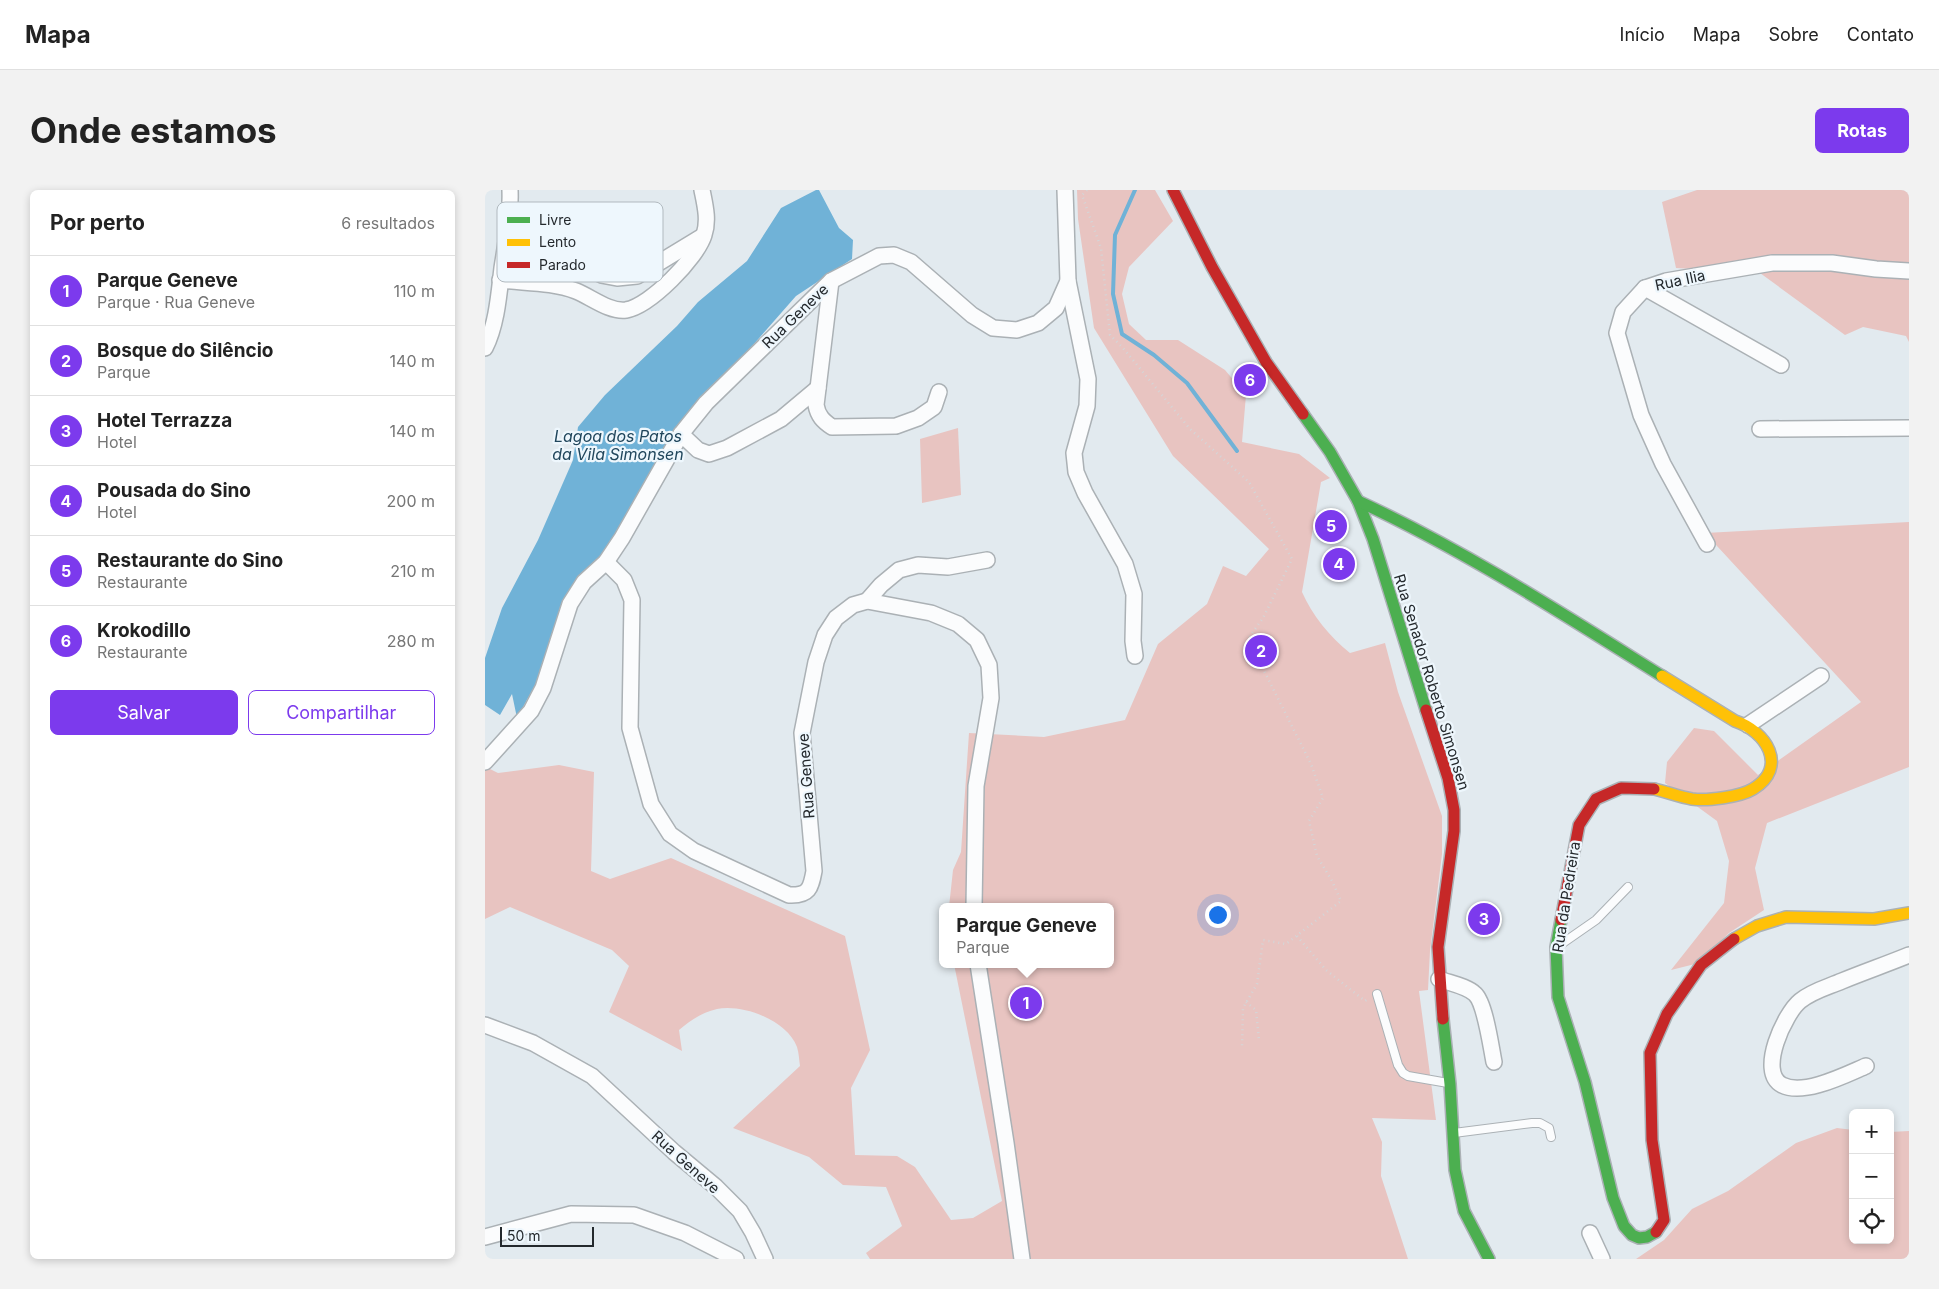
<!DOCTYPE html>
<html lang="pt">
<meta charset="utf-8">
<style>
body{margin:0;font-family:Inter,sans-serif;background:#f2f2f2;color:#222}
.controls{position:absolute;right:15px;bottom:15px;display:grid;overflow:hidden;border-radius:8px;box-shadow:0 2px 8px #0003}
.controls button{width:45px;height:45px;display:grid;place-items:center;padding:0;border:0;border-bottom:1px solid #e0e0e0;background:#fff;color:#222;font:25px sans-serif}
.scale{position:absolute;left:15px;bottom:12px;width:94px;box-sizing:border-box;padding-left:5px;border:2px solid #24292d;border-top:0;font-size:14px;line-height:18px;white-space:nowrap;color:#24292d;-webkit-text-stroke:4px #eef7fd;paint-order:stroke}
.you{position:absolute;left:732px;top:724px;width:18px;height:18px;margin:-12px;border:4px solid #fff;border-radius:50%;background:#1a73e8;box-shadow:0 0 0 8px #1a73e833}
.badge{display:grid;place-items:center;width:32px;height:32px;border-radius:50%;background:#7c3aed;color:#fff;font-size:16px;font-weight:700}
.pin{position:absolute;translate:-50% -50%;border:2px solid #fff;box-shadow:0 1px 5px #0006}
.popup{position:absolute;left:454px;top:713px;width:175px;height:65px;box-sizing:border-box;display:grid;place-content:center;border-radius:8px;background:#fff;filter:drop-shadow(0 1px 4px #0005);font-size:16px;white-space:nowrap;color:#767676}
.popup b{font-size:19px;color:#222}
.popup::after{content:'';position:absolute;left:50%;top:100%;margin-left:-10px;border:10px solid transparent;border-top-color:#fff}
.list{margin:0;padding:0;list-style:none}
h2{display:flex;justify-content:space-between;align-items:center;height:65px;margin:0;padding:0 20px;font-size:21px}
h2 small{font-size:16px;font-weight:400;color:#767676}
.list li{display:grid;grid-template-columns:32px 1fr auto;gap:15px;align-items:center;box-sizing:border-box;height:70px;padding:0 20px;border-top:1px solid #e0e0e0}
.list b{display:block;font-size:19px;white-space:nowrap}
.list p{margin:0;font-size:16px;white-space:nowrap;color:#767676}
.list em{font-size:16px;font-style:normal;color:#767676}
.actions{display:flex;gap:10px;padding:15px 20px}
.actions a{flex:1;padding:11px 0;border:1px solid #7c3aed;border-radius:8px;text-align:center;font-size:18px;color:#7c3aed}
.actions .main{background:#7c3aed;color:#fff}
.icon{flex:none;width:28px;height:28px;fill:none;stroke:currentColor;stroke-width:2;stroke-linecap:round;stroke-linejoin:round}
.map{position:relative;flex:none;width:1424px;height:1069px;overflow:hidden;border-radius:8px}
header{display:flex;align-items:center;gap:30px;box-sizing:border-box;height:70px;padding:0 25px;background:#fff;border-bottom:1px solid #e0e0e0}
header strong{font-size:24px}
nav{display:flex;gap:28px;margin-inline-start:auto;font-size:18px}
.intro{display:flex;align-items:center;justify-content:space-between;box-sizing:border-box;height:120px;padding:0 30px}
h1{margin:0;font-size:35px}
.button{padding:12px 22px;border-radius:8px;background:#7c3aed;color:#fff;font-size:18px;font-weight:700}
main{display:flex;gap:30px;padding:0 30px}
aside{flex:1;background:#fff;border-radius:8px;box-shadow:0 2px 8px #0003}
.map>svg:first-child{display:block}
.green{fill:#e8c4c1}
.water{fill:#70b2d7}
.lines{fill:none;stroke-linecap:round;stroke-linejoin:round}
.stream{stroke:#70b2d7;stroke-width:4}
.lane-casing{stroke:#abb1b5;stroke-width:10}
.street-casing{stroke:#abb1b5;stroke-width:18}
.fast-casing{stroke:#abb1b5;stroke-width:14}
.slow-casing{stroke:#abb1b5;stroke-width:14}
.jam-casing{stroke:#abb1b5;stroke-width:14}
.path{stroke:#d4d6d8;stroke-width:2.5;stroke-dasharray:1 4;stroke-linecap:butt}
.lane{stroke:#fbfcfd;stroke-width:8}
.street{stroke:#fbfcfd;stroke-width:15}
.fast{stroke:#4caf50;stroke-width:11}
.slow{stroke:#ffc107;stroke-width:11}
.jam{stroke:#c62828;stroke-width:11}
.labels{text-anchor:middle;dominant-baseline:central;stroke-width:4.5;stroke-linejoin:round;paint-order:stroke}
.street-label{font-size:15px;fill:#24292d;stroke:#eef7fd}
.water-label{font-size:16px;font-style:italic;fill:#20465c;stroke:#eef7fd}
.key{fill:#eef7fd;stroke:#b1b9bf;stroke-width:1}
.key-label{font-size:14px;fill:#24292d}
</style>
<header>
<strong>Mapa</strong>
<nav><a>Início</a><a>Mapa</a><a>Sobre</a><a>Contato</a></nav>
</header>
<div class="intro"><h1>Onde estamos</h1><a class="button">Rotas</a></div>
<main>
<aside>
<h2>Por perto<small>6 resultados</small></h2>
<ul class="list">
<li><span class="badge">1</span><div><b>Parque Geneve</b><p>Parque · Rua Geneve</p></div><em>110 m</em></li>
<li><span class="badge">2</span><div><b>Bosque do Silêncio</b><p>Parque</p></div><em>140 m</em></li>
<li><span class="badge">3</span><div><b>Hotel Terrazza</b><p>Hotel</p></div><em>140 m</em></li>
<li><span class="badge">4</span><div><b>Pousada do Sino</b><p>Hotel</p></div><em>200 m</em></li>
<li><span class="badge">5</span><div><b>Restaurante do Sino</b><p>Restaurante</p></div><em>210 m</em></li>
<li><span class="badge">6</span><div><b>Krokodillo</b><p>Restaurante</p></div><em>280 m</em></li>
</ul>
<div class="actions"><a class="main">Salvar</a><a>Compartilhar</a></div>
</aside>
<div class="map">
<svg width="1424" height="1069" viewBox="0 0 1424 1069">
<rect width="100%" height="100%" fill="#e2eaef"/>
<!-- green -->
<g class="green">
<path d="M592 0H670L688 31 644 77 637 104 644 134 661 150H693L740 180 761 205 757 252 814 264 845 288 836 292 817 402C827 425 845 447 865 463L900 453 913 502 957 626V664L945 761 943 800 934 801 951 930 887 928 897 952 896 986 923 1069H385L381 1063 417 1036 401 997 358 995 324 967 248 938 315 876C314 870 314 863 312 857 302 830 258 814 232 819 216 823 206 830 194 840L197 861 124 822 144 776 127 760 25 717 0 729V574L3 578 13 583 74 575 109 582 106 681 125 689 186 668 360 746 385 860 366 898 370 965 412 966 430 977 466 1030 488 1028 517 1011 469 774H625V717H464L468 680 476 662 484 543 559 547 640 530 673 454 722 414 738 376 761 386 784 359 688 266 609 138 593 29Z"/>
<path d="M1212 0H1424V152L1421 146 1378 137 1360 145 1275 83 1191 78 1177 12Z"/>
<path d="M473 238 476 305 437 313 435 249Z"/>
<path d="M1424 332V577L1282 633 1270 678 1279 720 1244 743 1214 773 1186 780 1239 713 1244 671 1232 631 1180 593 1182 572 1209 538 1229 541 1273 585 1376 512 1220 343Z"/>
<path d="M1352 938 1368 940V1050H1405V942L1424 941V1069H1151L1179 1050 1207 1019 1243 1001 1311 953Z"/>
</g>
<!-- water -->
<path class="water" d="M331 0H334L354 38 368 50 367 69 311 106 262 162 213 211 177 262 159 297 116 366 75 419 53 490 32 528 27 504 15 525 0 515V468L17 418 53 350 88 270 93 237 120 205 192 136 213 112 262 71 296 18Z"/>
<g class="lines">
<!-- stream -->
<path class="stream" d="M650 0 630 45 628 104 637 144 669 165 702 193 752 261"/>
<defs>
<g id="lane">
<path d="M1075 755 1111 730 1143 697"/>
<path d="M892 804 913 875 918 883 923 886 963 893"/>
<path d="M969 943 1047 933H1055L1064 938 1066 947"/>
</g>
<g id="street">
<path d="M116 85 132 88 152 86 218 46"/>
<path d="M15 90C40 93 68 92 91 101 106 107 124 122 141 120 165 116 212 68 219 45 224 30 220 15 217 0"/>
<path d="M346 91 331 215C333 226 338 231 347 237L411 236 433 228 449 217 454 202"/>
<path d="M583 91 603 189 602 216 589 263 591 282 600 303 640 374 649 404 648 451 650 466"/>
<path d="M1160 98 1296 175"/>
<path d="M0 158C12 134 14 103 17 78 21 52 26 26 25 0"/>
<path d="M1275 239 1424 238"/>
<path d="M196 244 213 260 224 264 242 258 296 229 333 198"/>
<path d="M1222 354 1178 274 1156 225 1132 143 1138 122 1160 98 1181 91 1287 73H1347L1391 79 1424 81"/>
<path d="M121 372 139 390 147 410 145 538 166 614 185 644 209 661 304 705C324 706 326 698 329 681L317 543 331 472 340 445 351 428 368 415 382 411 446 423 473 434 492 450 504 475 506 508 491 596 489 717"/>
<path d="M382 411 396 395 414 380 433 375 463 377 502 370"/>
<path d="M1263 535 1336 486"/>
<path d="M0 572 46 521 58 498 85 414 99 392 121 372 137 348 196 244 221 213 346 91 394 66 409 65 426 72 487 125 508 138 532 140 553 133 571 118 583 91 580 0"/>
<path d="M493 774 521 953 537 1069"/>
<path d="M954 789C964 793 982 796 990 804 1000 813 1006 857 1009 872"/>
<path d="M0 835 48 853 107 886 189 962 231 997 255 1021 268 1043 280 1069"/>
<path d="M1381 876C1360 885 1319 906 1297 895 1272 882 1300 823 1315 811 1327 801 1343 797 1357 791 1379 782 1402 774 1424 765"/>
<path d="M1105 1043 1117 1069"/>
<path d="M0 1047 86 1024 149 1025 200 1043 251 1069"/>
</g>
<g id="fast">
<path d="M818 224 845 262 873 311 888 349 941 520"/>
<path d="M873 311C979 360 1078 424 1177 486"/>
<path d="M1076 730 1071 757 1073 807 1100 892 1128 1008 1139 1036 1147 1045 1154 1048 1162 1047 1171 1042"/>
<path d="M958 829 965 894 970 980 979 1021 1004 1069"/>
</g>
<g id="slow">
<path d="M1169 599C1182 602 1195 607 1207 609 1222 611 1255 607 1268 599 1304 577 1281 541 1250 531L1177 486"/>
<path d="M1249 749 1272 736 1301 727 1389 729 1424 723"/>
</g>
<g id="jam">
<path d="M688 0 727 77 781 172 818 224"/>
<path d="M941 520 963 588 969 620V641L953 757 958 829"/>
<path d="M1076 730 1094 635 1111 609 1136 598 1169 599"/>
<path d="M1171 1042 1179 1030 1167 950 1165 863 1182 824 1216 775 1249 749"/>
</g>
</defs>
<!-- lane casing -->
<use href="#lane" class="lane-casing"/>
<!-- street casing -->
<use href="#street" class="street-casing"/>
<!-- fast casing -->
<use href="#fast" class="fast-casing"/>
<!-- slow casing -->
<use href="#slow" class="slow-casing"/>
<!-- jam casing -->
<use href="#jam" class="jam-casing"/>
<!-- path -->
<g class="path">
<path d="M602 0 597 5 616 58 625 145 638 158 705 239 764 292 807 369 778 428 763 449 826 574 838 608 824 631 832 666 847 691 856 711 801 754 778 750 772 794 758 818 757 857"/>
<path d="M812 746 841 780 880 811 884 808"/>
<path d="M761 812 771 820 774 851"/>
</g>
<!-- lane -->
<use href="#lane" class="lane"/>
<!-- street -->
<use href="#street" class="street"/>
<!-- fast -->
<use href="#fast" class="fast"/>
<!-- slow -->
<use href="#slow" class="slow"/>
<!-- jam -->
<use href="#jam" class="jam"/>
</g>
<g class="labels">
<!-- street labels -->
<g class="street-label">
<text transform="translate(1195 90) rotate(-12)">Rua Ilia</text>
<text transform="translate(310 126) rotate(-44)">Rua Geneve</text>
<text transform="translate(947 492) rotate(73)">Rua Senador Roberto Simonsen</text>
<text transform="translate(321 586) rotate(-94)">Rua Geneve</text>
<text transform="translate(1081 707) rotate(-81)">Rua da Pedreira</text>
<text transform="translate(201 972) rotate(42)">Rua Geneve</text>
</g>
<!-- water labels -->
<g class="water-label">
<text x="133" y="246">Lagoa dos Patos<tspan x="133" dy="18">da Vila Simonsen</tspan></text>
</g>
</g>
<!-- legend -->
<rect x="12" y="12" width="166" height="80" rx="8" class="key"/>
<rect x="22" y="27" width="23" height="6" fill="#4caf50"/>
<rect x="22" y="49" width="23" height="7" fill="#ffc107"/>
<rect x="22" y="72" width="23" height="6" fill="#c62828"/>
<g class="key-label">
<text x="54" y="35">Livre</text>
<text x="54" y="57">Lento</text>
<text x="54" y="80">Parado</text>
</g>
</svg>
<div class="controls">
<button>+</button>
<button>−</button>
<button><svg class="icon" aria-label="locate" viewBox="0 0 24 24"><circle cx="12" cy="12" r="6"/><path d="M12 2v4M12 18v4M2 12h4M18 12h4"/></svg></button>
</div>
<div class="scale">50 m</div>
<div class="you"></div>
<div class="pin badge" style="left:541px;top:813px">1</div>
<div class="popup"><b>Parque Geneve</b>Parque</div>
<div class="pin badge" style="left:776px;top:461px">2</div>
<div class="pin badge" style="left:999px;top:729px">3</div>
<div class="pin badge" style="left:854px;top:374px">4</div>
<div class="pin badge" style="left:846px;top:336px">5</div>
<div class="pin badge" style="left:765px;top:190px">6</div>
</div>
</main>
